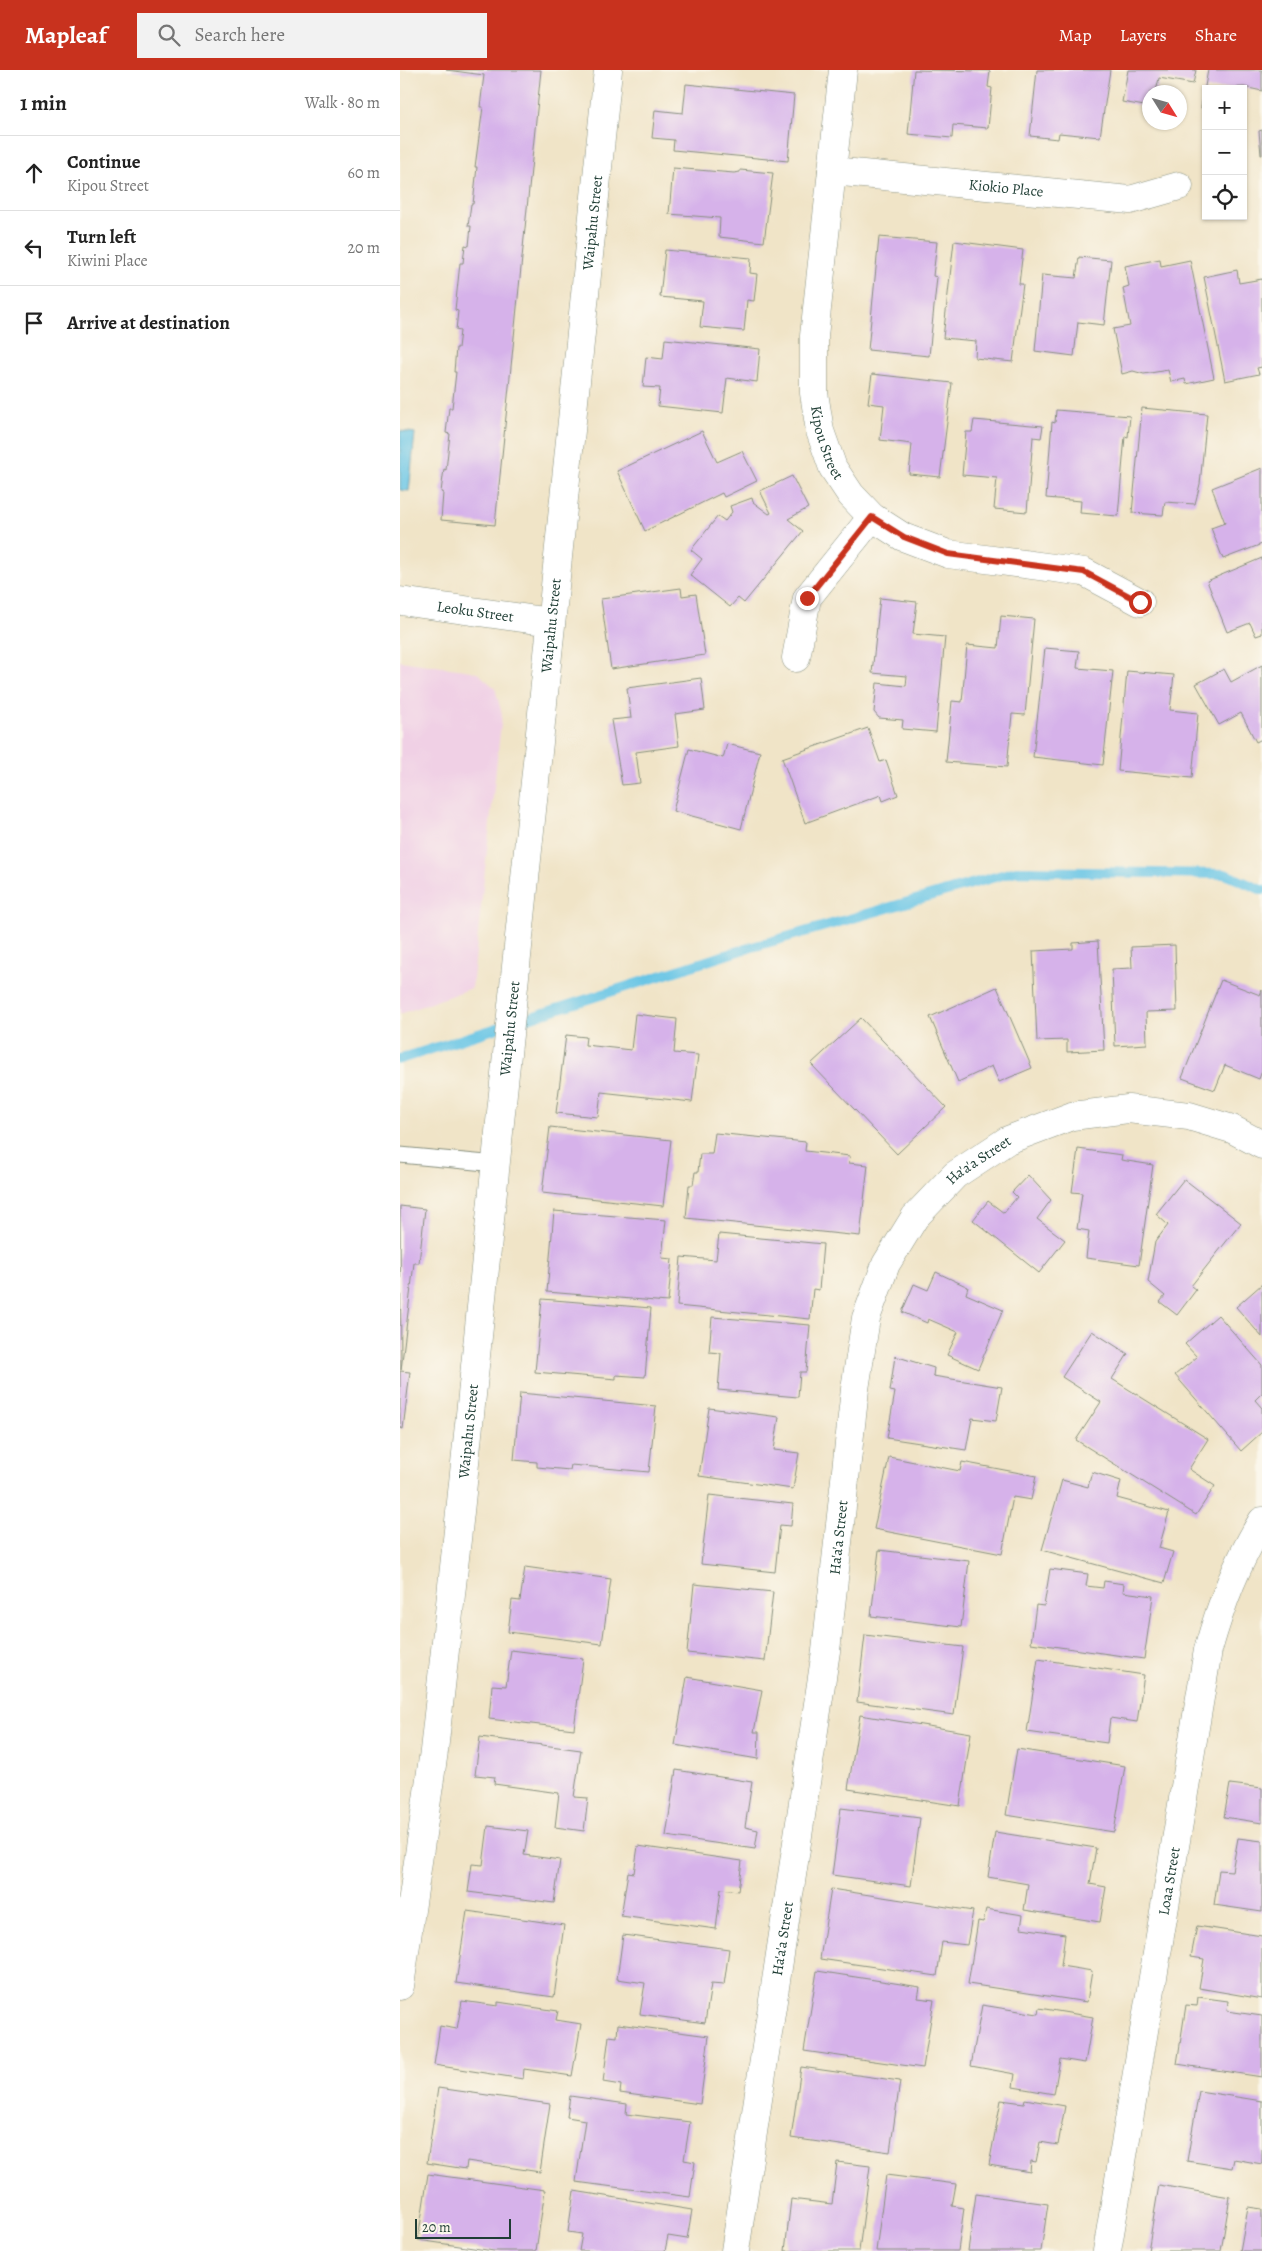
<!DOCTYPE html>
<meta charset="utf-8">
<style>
body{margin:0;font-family:Alegreya,serif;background:#f2f2f2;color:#222}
.controls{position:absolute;right:15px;top:15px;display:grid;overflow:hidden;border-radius:0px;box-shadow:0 1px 4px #0004}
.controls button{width:45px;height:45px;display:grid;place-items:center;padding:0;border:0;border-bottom:1px solid #e0e0e0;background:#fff;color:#222;font:25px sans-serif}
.compass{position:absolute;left:742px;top:15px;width:45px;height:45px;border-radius:50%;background:#fff;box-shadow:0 1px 4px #0004;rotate:127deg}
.scale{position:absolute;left:15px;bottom:12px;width:96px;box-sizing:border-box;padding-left:5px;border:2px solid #1f3d34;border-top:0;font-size:14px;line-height:18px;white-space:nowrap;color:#1f3d34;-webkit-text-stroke:4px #fbf7ec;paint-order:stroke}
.stop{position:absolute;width:15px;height:15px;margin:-11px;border:4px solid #c8321e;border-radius:50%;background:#fff}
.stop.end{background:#c8321e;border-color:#fff;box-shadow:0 1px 5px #0008}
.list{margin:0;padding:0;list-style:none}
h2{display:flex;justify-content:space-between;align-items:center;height:65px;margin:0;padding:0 20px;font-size:21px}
h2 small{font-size:16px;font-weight:400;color:#767676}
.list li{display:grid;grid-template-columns:32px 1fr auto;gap:15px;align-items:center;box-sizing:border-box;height:75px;padding:0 20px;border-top:1px solid #e0e0e0}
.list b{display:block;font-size:19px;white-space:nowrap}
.list p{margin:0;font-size:16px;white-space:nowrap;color:#767676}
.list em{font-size:16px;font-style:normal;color:#767676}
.icon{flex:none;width:28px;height:28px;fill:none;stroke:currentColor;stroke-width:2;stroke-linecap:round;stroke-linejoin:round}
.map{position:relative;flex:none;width:862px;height:2181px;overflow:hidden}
header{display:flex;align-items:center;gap:30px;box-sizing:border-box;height:70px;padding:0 25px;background:#c8321e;color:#fff}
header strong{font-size:24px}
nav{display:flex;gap:28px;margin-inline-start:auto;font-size:18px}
.search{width:350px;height:45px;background:#f2f2f2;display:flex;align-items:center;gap:12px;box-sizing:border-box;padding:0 18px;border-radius:0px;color:#767676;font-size:19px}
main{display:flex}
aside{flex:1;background:#fff}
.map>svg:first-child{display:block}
.built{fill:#f0d0e5}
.water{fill:#67c5e5;stroke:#43818c}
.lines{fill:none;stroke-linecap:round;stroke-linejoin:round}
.stream{stroke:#67c5e5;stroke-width:10}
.building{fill:#d6b2ea}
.service-casing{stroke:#88907e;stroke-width:17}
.minor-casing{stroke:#88907e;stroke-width:29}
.tertiary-casing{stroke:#88907e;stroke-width:29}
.service{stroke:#fff;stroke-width:15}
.minor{stroke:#fff;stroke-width:28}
.tertiary{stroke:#fff;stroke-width:28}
.route{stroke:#c8321e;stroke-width:6}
.labels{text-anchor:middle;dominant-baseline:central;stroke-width:4.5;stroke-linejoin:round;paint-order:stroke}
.street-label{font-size:15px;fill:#1f3d34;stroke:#fbf7ec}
</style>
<header>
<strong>Mapleaf</strong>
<div class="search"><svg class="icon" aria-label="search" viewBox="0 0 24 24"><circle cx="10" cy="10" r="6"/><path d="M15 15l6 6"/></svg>Search here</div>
<nav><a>Map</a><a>Layers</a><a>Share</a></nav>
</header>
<main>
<aside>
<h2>1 min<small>Walk · 80 m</small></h2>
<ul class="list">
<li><svg class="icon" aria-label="ahead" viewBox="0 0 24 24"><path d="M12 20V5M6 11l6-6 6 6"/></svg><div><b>Continue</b><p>Kipou Street</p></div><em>60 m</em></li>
<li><svg class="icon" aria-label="left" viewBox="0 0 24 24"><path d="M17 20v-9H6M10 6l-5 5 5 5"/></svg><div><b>Turn left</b><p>Kiwini Place</p></div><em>20 m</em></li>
<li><svg class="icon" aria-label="arrive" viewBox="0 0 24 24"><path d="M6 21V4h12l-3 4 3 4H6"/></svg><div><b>Arrive at destination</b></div></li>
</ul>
</aside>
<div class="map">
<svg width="862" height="2181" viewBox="0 0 862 2181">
<rect width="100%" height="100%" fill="#fbf7ec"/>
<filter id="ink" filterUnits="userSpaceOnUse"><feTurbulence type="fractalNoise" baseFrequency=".02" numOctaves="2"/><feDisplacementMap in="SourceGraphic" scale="10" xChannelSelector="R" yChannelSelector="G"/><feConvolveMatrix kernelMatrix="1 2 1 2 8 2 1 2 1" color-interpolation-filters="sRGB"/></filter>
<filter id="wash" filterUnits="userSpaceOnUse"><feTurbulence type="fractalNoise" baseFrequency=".0096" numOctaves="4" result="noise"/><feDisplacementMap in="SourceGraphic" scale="20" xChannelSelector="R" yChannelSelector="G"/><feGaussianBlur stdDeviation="1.12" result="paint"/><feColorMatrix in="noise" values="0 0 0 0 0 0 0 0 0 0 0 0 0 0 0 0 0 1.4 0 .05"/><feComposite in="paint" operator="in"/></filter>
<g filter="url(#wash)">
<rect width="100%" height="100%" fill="#f0e4c7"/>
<!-- built -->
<path class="built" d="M0 591 71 601 79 604 95 618 102 644 72 918 0 944Z"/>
<!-- water -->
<path class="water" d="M0 361 15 363 9 421 0 420Z"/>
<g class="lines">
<!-- stream -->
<path class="stream" d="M0 989 335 882 616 801 825 804 862 820"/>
</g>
<g id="blocks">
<!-- building -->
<g class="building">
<path d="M46 0H141L95 455 41 450 43 423 41 422 44 399 46 400 50 364 46 363 49 338H52L56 302H54L56 278H58L60 261 56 260 58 241 55 240 60 193H63L65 175 69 176 71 156H68L71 134H73L77 97H75L83 37H80L84 5Z"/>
<path d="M514 0 590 1 588 17 592 18 588 58 553 55 552 68 508 64Z"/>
<path d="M637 0H710L700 67 659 63 658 69 630 66Z"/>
<path d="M728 0H796L793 14 759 8 756 22H750V37L722 32Z"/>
<path d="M808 0H862V21L844 17 806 19V39L801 38Z"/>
<path d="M286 14 394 25 388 91 273 80 274 70 252 68 255 40 283 43Z"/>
<path d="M862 60V85H861L859 61Z"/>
<path d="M273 98 334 103 340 102V100L373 103 364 172 319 167 320 148 269 144Z"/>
<path d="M479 167 537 172 533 206 537 207 529 286 468 280Z"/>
<path d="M554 171 623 180 619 214H623L613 292 575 288 576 271 543 268Z"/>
<path d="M265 180 351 188 350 203 357 204 354 231 347 230 344 261 300 257 303 231 260 227Z"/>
<path d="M679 187 711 190 704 255 678 252 674 286 635 281 642 205 676 208Z"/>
<path d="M760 189 761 196 790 190 814 308 786 314 785 309 771 312 768 300 744 304 733 301 722 304 713 259 730 256 723 218 729 216 725 196Z"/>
<path d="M837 200 839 213 862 209V297L857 298 859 304 825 311 804 207Z"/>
<path d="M265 269 360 279 357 312 327 308 323 343 258 336 260 318 243 317 246 287 263 289Z"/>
<path d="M472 304 552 313 540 407 509 404 512 374 480 370 484 335 468 333Z"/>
<path d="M742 338 807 344 800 414 795 434 765 432 763 445 732 443Z"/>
<path d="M656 340 730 346 728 367 725 366 718 446 680 443 681 431 646 428 652 352 655 353Z"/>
<path d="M574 350 643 356 641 368 633 367 627 442 594 439 597 408 562 405 566 362H572Z"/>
<path d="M302 361 317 392 342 381 357 411 324 427 322 423 245 461 217 401Z"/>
<path d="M862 398V474L823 489 811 458 825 453 812 418Z"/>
<path d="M392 406 408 438 388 449 403 461 344 533 338 528 330 537 290 505 302 489 291 480 318 446 325 451 332 442 330 436 352 428 353 432 369 444 371 443 360 421Z"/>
<path d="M862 488V564L856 566 850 553 827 562 807 511Z"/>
<path d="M281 518 282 526 296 524 305 585 211 599 201 529Z"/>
<path d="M480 528 517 532 513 564 545 567 536 662 502 659 503 650 479 648 474 642 477 613 506 616 507 606 472 603Z"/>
<path d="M601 546 634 549 625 645 612 644 607 697 546 692 552 631 562 632 567 575 598 578Z"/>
<path d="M645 578 679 581 677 598 713 601 703 695 633 687Z"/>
<path d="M862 595V669L856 672 841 643 819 655 796 614 824 599 831 612Z"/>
<path d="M727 601 774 605 770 640 798 643 792 708 718 701Z"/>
<path d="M301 608 305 640 275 644 279 676 236 682 240 713 222 715 211 650 231 648 227 618Z"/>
<path d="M468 658 480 692 486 690 498 725 483 731 481 725 405 753 382 688Z"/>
<path d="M327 674 360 682 341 759 273 741 289 679 323 688Z"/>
<path d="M698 871 704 980 667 982V970L637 971 633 881 673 879V873Z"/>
<path d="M775 875 777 941 746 942 747 974 715 976 712 899 732 898 731 877Z"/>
<path d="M821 910 860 925 862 920V1001L859 1009 825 995 815 1020 782 1008Z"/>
<path d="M597 917 632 998 599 1012 592 996 558 1012 530 947Z"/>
<path d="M235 944 277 949 274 983 298 985 292 1032 201 1022 198 1047 156 1043 166 965 186 967 185 975 231 980Z"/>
<path d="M461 948 546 1037 497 1084 411 994Z"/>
<path d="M150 1057 271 1070 263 1136 142 1123Z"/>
<path d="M315 1063 406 1072 405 1081 450 1086 449 1093 468 1095 460 1166 286 1148 289 1115H293L295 1102H298L300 1084H312Z"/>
<path d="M678 1079 722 1085 721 1090 753 1095 739 1195 686 1188 689 1161 677 1159 682 1123 672 1122Z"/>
<path d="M628 1105 651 1130 637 1149 665 1170 639 1203 573 1150 588 1131 604 1143 617 1127 612 1122Z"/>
<path d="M784 1109 841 1153 791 1216 796 1220 777 1245 760 1232 765 1226 748 1212 755 1172 768 1155 756 1144Z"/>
<path d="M0 1136 25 1139 19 1193H14L1 1300Z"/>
<path d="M154 1141 266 1150 262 1188 272 1189 268 1232 147 1222Z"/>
<path d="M319 1164 423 1174 419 1220 413 1219 410 1249 277 1236 281 1187 316 1190Z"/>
<path d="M536 1202 568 1217 566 1224 603 1240 578 1299 547 1285 558 1262 528 1249 527 1253 502 1242 514 1214 528 1220Z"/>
<path d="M862 1214V1267L836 1237Z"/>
<path d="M142 1229 251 1238 245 1307 216 1305V1309L135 1302Z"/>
<path d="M818 1245 862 1295V1323L855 1330 862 1338V1362L841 1381 775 1305 797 1287 785 1274Z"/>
<path d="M312 1247 410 1255 406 1302H400L398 1327 318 1320 321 1283 309 1282Z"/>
<path d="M692 1261 728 1284 712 1309 808 1369 789 1399 815 1416 796 1445 676 1370 701 1332 662 1307Z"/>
<path d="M495 1286 534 1298 533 1306 602 1317 596 1351 572 1348 566 1380 487 1368 495 1322 490 1321Z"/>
<path d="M0 1301 10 1302 3 1359 0 1358Z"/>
<path d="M120 1323 256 1336 249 1402 171 1395 170 1400 137 1397V1392L114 1390Z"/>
<path d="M309 1338 379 1347 374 1380 399 1383 393 1419 299 1406Z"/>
<path d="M489 1387 560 1401 562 1392 636 1406 631 1430 613 1427 602 1484 474 1459Z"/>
<path d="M692 1402 721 1411 717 1428 769 1442 759 1478 773 1482 764 1513 642 1480 662 1410 688 1417Z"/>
<path d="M309 1425 393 1434 391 1456 380 1455 375 1502 301 1494Z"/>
<path d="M479 1480 569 1491 561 1557 471 1546Z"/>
<path d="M125 1497 211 1509 202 1574 108 1562 112 1530 120 1531Z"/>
<path d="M650 1499 688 1504 686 1516 703 1518 704 1511 724 1514 723 1522 753 1526 744 1589 631 1573 636 1535 644 1536Z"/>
<path d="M294 1514 373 1522 365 1591 287 1583Z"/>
<path d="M465 1565 563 1577 554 1645 457 1632Z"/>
<path d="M111 1580 183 1589 174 1659 89 1649 92 1615 106 1616Z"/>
<path d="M638 1589 744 1605 737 1652 710 1648 707 1673 627 1662Z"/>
<path d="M287 1607 362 1620 354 1662H359L358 1689 275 1675Z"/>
<path d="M460 1645 571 1663 560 1736 448 1719Z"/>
<path d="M80 1667 181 1680 174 1727 188 1728 184 1761 155 1757 159 1723 94 1714 95 1707 75 1705Z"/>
<path d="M617 1679 725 1696 714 1762 606 1745Z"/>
<path d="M276 1700 352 1712 345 1757 358 1760 355 1779 266 1766Z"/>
<path d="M830 1714 862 1718V1753L824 1747Z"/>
<path d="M441 1738 520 1748 511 1816 432 1805Z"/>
<path d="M88 1756 128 1761 124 1785 160 1790 154 1833 68 1822 72 1794 83 1795Z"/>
<path d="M595 1762 696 1778 690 1814 706 1817 700 1852 624 1840 628 1814 588 1807Z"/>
<path d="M838 1768 862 1771V1842L814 1835 819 1800 832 1801Z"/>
<path d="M238 1776 342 1791 338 1821 321 1819 316 1859 221 1846 228 1802 234 1803Z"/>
<path d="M431 1819 573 1841 567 1875 542 1872 537 1906 420 1889Z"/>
<path d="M586 1839 623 1845 621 1858 665 1864 661 1896 692 1901 687 1932 568 1914 578 1851 583 1852Z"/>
<path d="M67 1841 164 1855 154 1927 56 1913Z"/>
<path d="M797 1856 862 1866V1929L799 1918 804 1889 791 1887Z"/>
<path d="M223 1865 329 1879 324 1915 311 1914 305 1953 240 1944 245 1913 217 1909Z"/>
<path d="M417 1901 520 1917 518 1928 534 1930 523 1998 404 1981Z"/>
<path d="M798 1927 828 1931 827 1941 862 1946V2007L777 1994 786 1935 797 1936Z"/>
<path d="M62 1931 98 1936V1932L158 1941 156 1950 181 1954 172 2006 124 1999 123 2009 34 1995 40 1956 57 1959Z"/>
<path d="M582 1935 638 1944 639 1938 693 1947 685 1993 660 1989 654 2024 613 2017 615 2004 571 1996Z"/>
<path d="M218 1954 309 1966 300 2034 220 2023 221 2015 203 2012 209 1966 217 1967Z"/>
<path d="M401 1997 500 2011 490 2082 391 2068Z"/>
<path d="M38 2018 150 2034 140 2102 67 2091 66 2099 27 2093Z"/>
<path d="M799 2021 862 2031V2094L834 2089 832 2098 787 2091Z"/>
<path d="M170 2026 227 2034 226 2044 290 2052 284 2090 295 2092 290 2127 176 2112 185 2050 167 2047Z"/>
<path d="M625 2029 665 2036 658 2075 640 2072 636 2092 631 2091 630 2102 589 2095 601 2030 624 2033Z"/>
<path d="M437 2092 470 2096 459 2181H385L391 2129 432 2134Z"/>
<path d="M28 2104 145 2120 136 2181H94L18 2170Z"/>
<path d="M486 2105 556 2114 552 2136 564 2138 558 2181H476Z"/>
<path d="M759 2115 830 2127 821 2181H748Z"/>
<path d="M174 2121 292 2140 287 2169 268 2166 265 2181H179L182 2164 168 2162Z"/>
<path d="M576 2124 648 2134 641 2181H568Z"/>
<path d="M848 2137 862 2139V2181H840Z"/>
</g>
</g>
</g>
<g filter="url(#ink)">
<use href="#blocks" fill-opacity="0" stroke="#88907e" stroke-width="1"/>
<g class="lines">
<defs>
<path id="service" d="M0 1085 97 1094"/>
<g id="minor">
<path id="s1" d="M443 0 414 266V323L420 361 433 398 451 425 472 447 503 467 548 484 684 502 740 532"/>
<path id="s2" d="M432 101 730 130 779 116"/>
<path d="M396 588 407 528 472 447"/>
<path id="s3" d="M335 2181 426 1581 455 1319 466 1248 486 1194 515 1147 555 1105 608 1070 672 1046 728 1039 789 1046 832 1059 862 1075"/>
<path id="s4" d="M707 2181 808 1580C822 1531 836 1495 862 1451"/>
</g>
<g id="tertiary">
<path id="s5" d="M0 531 151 552"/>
<path id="s6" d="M0 1916 34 1681 60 1442 208 0"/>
</g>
</defs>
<!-- service casing -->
<use href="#service" class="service-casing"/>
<!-- minor casing -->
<use href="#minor" class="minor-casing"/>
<!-- tertiary casing -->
<use href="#tertiary" class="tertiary-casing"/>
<!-- service -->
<use href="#service" class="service"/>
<!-- minor -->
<use href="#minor" class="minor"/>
<!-- tertiary -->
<use href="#tertiary" class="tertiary"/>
</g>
</g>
<g class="lines" filter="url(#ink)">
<!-- route -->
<path class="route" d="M407 528 472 447 504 467 548 484 684 502 740 532"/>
</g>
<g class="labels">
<!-- street labels -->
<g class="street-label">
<text stroke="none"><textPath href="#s2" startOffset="175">Kiokio Place</textPath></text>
<text stroke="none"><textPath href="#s6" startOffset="1774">Waipahu Street</textPath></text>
<text stroke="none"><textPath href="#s1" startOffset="376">Kipou Street</textPath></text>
<text stroke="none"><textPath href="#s5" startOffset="76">Leoku Street</textPath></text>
<text stroke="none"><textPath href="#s6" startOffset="1369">Waipahu Street</textPath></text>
<text stroke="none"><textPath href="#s6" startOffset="964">Waipahu Street</textPath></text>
<text stroke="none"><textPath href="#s3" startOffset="1141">Ha'a'a Street</textPath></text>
<text stroke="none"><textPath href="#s6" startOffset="559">Waipahu Street</textPath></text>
<text stroke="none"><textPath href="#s3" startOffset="721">Ha'a'a Street</textPath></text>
<text stroke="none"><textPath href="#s4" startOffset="375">Loaa Street</textPath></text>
<text stroke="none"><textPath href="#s3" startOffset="316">Ha'a'a Street</textPath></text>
</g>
</g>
</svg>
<div class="controls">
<button>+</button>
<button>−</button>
<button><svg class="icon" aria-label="locate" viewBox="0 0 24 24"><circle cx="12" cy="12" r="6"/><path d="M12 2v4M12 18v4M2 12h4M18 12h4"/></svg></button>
</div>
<svg class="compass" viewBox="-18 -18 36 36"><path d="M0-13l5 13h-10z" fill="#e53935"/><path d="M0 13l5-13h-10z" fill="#767676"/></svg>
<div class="scale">20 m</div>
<div class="stop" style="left:740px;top:532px"></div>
<div class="stop end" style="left:407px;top:528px"></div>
</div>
</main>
